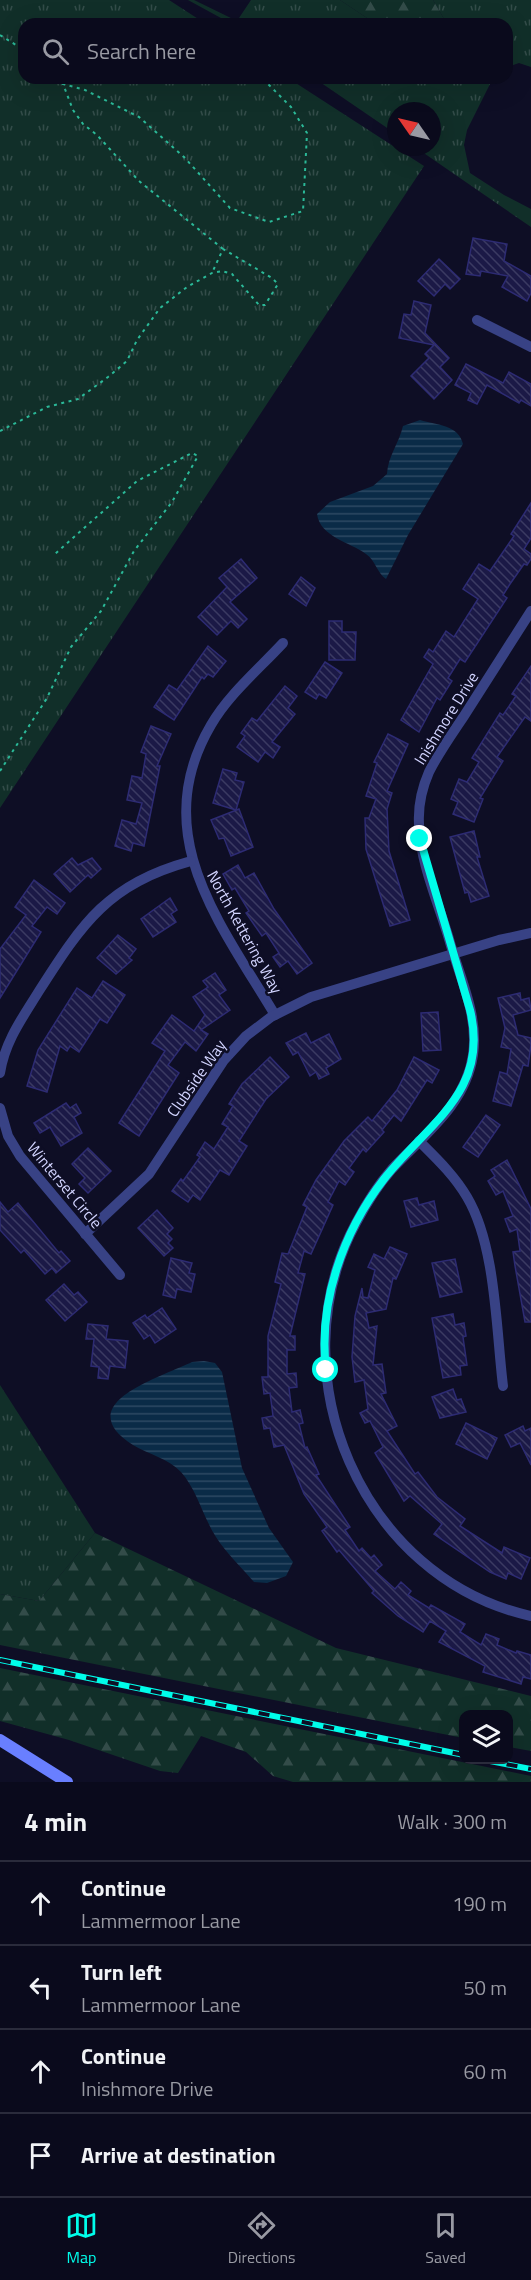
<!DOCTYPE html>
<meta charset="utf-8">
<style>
body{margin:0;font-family:"Titillium Web",sans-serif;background:#181829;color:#f1f3f6}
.controls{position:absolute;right:18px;bottom:18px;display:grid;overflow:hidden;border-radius:12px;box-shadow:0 6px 24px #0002}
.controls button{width:54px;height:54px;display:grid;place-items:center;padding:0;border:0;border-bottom:2px solid #2a2b3b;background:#0a0a1c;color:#f1f3f6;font:30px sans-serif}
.compass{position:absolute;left:387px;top:102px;width:54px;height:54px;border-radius:50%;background:#0a0a1c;box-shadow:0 6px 24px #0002;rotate:304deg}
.stop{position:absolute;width:18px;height:18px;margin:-14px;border:4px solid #00fdea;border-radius:50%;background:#fff}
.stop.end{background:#00fdea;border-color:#fff;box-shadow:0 2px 6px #0008}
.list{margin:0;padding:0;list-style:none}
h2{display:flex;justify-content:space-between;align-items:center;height:78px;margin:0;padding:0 24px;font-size:26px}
h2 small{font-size:20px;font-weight:400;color:#999aa3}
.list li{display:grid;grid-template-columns:39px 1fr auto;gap:18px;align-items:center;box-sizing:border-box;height:84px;padding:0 24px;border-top:2px solid #2a2b3b}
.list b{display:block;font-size:22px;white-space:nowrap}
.list p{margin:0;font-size:20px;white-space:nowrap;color:#999aa3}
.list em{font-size:20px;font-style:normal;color:#999aa3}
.icon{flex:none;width:33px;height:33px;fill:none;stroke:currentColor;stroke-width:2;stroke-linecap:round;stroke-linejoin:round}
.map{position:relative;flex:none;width:531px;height:1782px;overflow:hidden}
.search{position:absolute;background:#0a0a1c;box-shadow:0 6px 24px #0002;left:18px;right:18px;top:18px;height:66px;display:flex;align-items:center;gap:15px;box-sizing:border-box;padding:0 21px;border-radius:18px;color:#999aa3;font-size:22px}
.sheet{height:414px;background:#0a0a1c}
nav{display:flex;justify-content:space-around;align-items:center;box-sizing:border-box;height:84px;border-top:2px solid #2a2b3b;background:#0a0a1c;font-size:16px;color:#999aa3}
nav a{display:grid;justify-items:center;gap:3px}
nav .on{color:#00fdea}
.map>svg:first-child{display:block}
.grass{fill:url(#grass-tufts)}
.forest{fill:url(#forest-firs)}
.water{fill:url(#water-rules)}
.building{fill:url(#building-back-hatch);stroke:#2d2b73;stroke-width:1.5}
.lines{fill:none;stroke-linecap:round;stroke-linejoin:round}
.path{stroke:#2bb998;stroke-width:2;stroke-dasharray:3 4.5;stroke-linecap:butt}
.street{stroke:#384285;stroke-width:10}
.secondary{stroke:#697fff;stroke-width:12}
.rail-casing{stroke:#00fdea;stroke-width:6}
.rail{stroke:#0e0e25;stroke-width:4;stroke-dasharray:11;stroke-linecap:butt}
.route{stroke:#00fdea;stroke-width:8}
.labels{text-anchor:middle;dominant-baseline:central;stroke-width:5;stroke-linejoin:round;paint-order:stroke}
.street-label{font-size:16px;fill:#d2d4ff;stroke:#0e0e25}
</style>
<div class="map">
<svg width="531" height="1782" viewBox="0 0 531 1782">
<defs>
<pattern id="grass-tufts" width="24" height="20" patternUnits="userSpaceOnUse" patternTransform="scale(1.5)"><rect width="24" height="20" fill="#112f29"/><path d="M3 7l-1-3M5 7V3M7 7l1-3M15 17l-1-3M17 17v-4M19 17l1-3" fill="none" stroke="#334c49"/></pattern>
<pattern id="forest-firs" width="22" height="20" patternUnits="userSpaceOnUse" patternTransform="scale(1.5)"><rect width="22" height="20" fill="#112f29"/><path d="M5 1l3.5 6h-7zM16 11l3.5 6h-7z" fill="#334c49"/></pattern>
<pattern id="water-rules" width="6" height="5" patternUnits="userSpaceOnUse" patternTransform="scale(1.5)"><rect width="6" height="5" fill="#0a2b47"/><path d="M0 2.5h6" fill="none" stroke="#2d4963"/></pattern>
<pattern id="building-back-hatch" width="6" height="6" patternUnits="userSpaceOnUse" patternTransform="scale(1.5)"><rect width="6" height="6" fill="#1b1946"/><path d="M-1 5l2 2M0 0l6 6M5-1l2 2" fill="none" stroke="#3b3a62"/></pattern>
</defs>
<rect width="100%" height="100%" fill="#0e0e25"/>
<!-- grass -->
<g class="grass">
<path d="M0 0H169L206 24H24V78H288L424 166 0 808Z"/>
<path d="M188 0H194L237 21 251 0H340L376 24H232Z"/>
<path d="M433 0H531V67L519 63 507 67V24H447Z"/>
<path d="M314 78H493L467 130 464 145 470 173 504 195 531 209V227L415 147H432V111H396V134Z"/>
<path d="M0 1385 95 1533 39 1601 0 1594Z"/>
</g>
<!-- forest -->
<g class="forest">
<path d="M340 0H433L447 24H376Z"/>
<path d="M95 1533 336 1648 531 1696V1751L509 1747 508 1714H464L463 1738 0 1645V1594L39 1601Z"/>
<path d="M0 1668 531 1776V1782H293L273 1776 246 1752 201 1736 178 1773 160 1771 69 1740 0 1721Z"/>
</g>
<!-- water -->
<g class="water">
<path d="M420 420C437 425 459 425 463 444L408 535 386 579C377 573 376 561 366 554 350 542 320 537 317 514L330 502 373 486 387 474C388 456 399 443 403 426Z"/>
<path d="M204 1361 215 1363 222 1372 242 1468 269 1528 293 1562 286 1576 267 1583 254 1582C242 1568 226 1553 216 1537 203 1517 197 1490 181 1472 169 1459 148 1454 133 1445 69 1404 159 1378 192 1362Z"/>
</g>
<!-- building -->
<g class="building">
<path d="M473 238 507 244 504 261 531 276V293L527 301 502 287 508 276 481 271 480 276 466 274Z"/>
<path d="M439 259 460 279 450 289 445 284 434 296 418 281Z"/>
<path d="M414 301 431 305 425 333 449 358 440 367 452 380 434 399 411 376 429 358 425 354 434 345 399 338 404 314 411 315Z"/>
<path d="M466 364 503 383 509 372 531 384V406L521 400 519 403 487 385 477 404 468 400 471 393 455 385Z"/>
<path d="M531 503V538L524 549 531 554V559L527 565 524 564 510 584 503 595 507 598 465 662 460 659 448 678 452 681 440 700 437 698 419 732 401 720 433 664 424 657 429 649 433 652 446 631 454 637 478 599 463 589 479 564 490 571 514 536 511 534Z"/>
<path d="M241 559 257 578 230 602 247 619 238 628 231 621 217 635 198 617 227 587 219 578Z"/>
<path d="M301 577 315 588 306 606 289 594Z"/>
<path d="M329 621H342V632H356L355 660H329Z"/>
<path d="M208 646 226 661 213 677 208 674 204 679 202 677 174 720 154 707 169 685 177 690Z"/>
<path d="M325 662 342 673 326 698 319 694 316 699 305 692Z"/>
<path d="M531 666V721L525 717 497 757 503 761 480 798 483 799 474 822 453 814 458 802 451 799 459 779 467 782 479 762 472 758 500 713 503 715 516 696 512 694Z"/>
<path d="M285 686 297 696 288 708 295 714 272 742 280 747 273 758 265 752 258 762 237 747 245 736 241 733 252 718 257 721Z"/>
<path d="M151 726 171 734 157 766H160L144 846 133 843 131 851 115 846 122 820 136 824 142 803 127 800 132 776 142 778 146 754 141 752Z"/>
<path d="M388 734 408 744 387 791 392 793 387 809 389 851 410 920 390 926 366 849 365 818H369L376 799 366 796 377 763 374 762Z"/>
<path d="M223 769 237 773 235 780 244 782 236 810 213 803Z"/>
<path d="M239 809 253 847 231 856 224 838 219 839 211 820Z"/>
<path d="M474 831 480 857H477L489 896 471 902 468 892 465 893 450 837Z"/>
<path d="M72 858 78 865 92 858 101 869 91 878 88 875 70 892 54 874Z"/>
<path d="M238 865 245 878 254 873 274 909 312 963 297 974 288 961 280 967 273 957 279 953 266 933 262 936 246 913 249 911 235 888 232 890 223 874Z"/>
<path d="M34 880 65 903 57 914 47 907 32 926 41 932 0 998V949L26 915 15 907Z"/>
<path d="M170 898 177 910 171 914 176 922 153 937 141 919Z"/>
<path d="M118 935 136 949 129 958 132 960 116 974 97 958Z"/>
<path d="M215 973 226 990 219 995 230 1010 201 1030 208 1034 196 1051 185 1042 168 1065 179 1073 139 1136 119 1123 165 1051 152 1043 172 1015 194 1031 205 1015 193 997 208 987 203 981Z"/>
<path d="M103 981 125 995 107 1023 100 1019 79 1052 70 1046 67 1051 60 1046 47 1092 27 1086 38 1050 77 988 92 998Z"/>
<path d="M520 993 521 1000 529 998 531 1010 513 1015 518 1035 531 1038V1045L528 1066 523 1065 511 1106 493 1101 500 1072 507 1074 511 1049 501 1047 505 1028 498 998Z"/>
<path d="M438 1012 441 1050 423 1051 421 1013Z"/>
<path d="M306 1033 311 1043 329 1034 341 1059 326 1068 329 1074 319 1079 316 1072 310 1076 298 1052 293 1055 286 1043Z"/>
<path d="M270 1057 289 1077 266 1099 239 1141 247 1146 229 1175 220 1170 200 1200 193 1195 188 1202 172 1191 181 1179 183 1181 200 1157 197 1155 205 1142 214 1149 228 1127 222 1124 233 1106 229 1104 242 1084Z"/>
<path d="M414 1057 439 1070 432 1083 427 1080 401 1121 394 1115 382 1130 384 1132 366 1152 363 1149 349 1168 354 1172 345 1185 339 1181 328 1202 333 1205 311 1254 304 1251 298 1273 305 1274 290 1336H295V1350H287V1374L296 1373 297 1387 289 1388 292 1412 300 1410 303 1423 299 1424 305 1448 307 1447 319 1474 316 1475 350 1527 345 1530 359 1551 362 1548 371 1558 374 1555 382 1565 375 1571 395 1589 401 1582 411 1591 408 1595 429 1608 431 1605 465 1624 460 1632 481 1645 486 1634 499 1639 497 1645 516 1653 517 1651 531 1655V1679L523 1677 521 1684 483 1672 485 1666 439 1642 446 1631 430 1621 423 1632 398 1616 372 1593 374 1591 339 1550 337 1552 322 1531 327 1527 304 1494 284 1445 274 1447 270 1428 264 1429 262 1418 273 1416 270 1393 264 1394 262 1377H268V1336L281 1284 275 1282 282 1253 288 1254 307 1207 303 1205 316 1180 344 1141 368 1117 372 1121 397 1090Z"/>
<path d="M66 1103 70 1108 76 1104 81 1113 74 1117 82 1133 61 1146 50 1127 40 1133 34 1123Z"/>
<path d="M486 1115 500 1125 478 1157 463 1147Z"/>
<path d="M88 1148 111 1171 88 1193 79 1184 85 1178 72 1164Z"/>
<path d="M507 1160 531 1209V1322H525L515 1266 513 1252 520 1251 517 1229 510 1232 505 1219 513 1216 503 1191 496 1195 488 1181 495 1176 491 1170Z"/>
<path d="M417 1198 419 1205 434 1201 438 1220 411 1227 404 1201Z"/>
<path d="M0 1202 8 1212 18 1203 59 1253 61 1251 70 1261 56 1273 52 1268 45 1274 24 1250 21 1253 0 1230Z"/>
<path d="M157 1210 173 1228 167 1234 172 1239 168 1243 173 1248 164 1256 138 1228Z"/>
<path d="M390 1247 407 1254 396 1279 393 1278 386 1309 366 1313 369 1328 377 1326 373 1365 382 1364 386 1393 381 1394 397 1426 387 1431 415 1474 418 1472 437 1497 465 1519 460 1526 502 1553 504 1547 530 1558 521 1579 508 1573 506 1579 490 1572 434 1534 442 1524 410 1496 404 1501 375 1453 383 1447 370 1421 365 1423 360 1413 368 1409 364 1380 355 1382 352 1357 355 1316 362 1288 363 1297 368 1298 375 1270 368 1267 374 1254 384 1259Z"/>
<path d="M171 1258 192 1263 189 1273 195 1274 191 1292 177 1289 175 1298 163 1295Z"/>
<path d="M455 1259 462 1292 440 1297 432 1263Z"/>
<path d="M64 1284 74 1295 78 1292 87 1302 65 1321 46 1300Z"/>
<path d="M162 1308 176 1329 155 1343 150 1335 144 1339 133 1323 145 1315 147 1318Z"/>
<path d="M453 1314 455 1325 464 1323 466 1336 463 1337 467 1365 460 1366 461 1375 443 1378 432 1318Z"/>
<path d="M88 1324 108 1326 106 1339 128 1341 125 1368 110 1366 108 1379 98 1378 99 1367 91 1366 94 1339H86Z"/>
<path d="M453 1389 457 1400 461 1399 466 1412 440 1418 432 1397Z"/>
<path d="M466 1423 497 1438 487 1459 456 1444Z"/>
<path d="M523 1426 525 1431 531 1428V1465L520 1443 511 1447 505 1435Z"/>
</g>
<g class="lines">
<!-- path -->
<g class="path">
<path d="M185 23 186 24"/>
<path d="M0 35 24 50"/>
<path d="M56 78 63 84"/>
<path d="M223 249 139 181 97 135 83 124 73 110 63 84 85 90 139 117 184 157 230 208 269 222 303 211 307 133 291 107 262 78"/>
<path d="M0 431 47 407 78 399 108 377 127 361 137 340 160 308 187 287 212 273 222 271 232 274 259 305H265L278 284 272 278 223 249 212 273"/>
<path d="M0 771 47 698 71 647 101 611 134 551 172 502 198 456 192 453 137 481 55 554"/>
</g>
<!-- street -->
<g class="street">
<path d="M477 320 531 347"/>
<path d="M531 611C509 646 486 681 464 716 452 734 439 752 429 772 422 788 418 806 419 824 420 862 438 902 449 939 459 976 479 1015 473 1055 466 1104 424 1135 392 1169 378 1185 366 1204 356 1223 275 1373 361 1579 531 1616"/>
<path d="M275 1015C220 923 147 834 211 725 229 694 259 669 283 643"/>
<path d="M0 1073C5 1041 23 1017 39 991 83 922 108 884 191 861"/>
<path d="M0 1108 8 1136 20 1156 120 1275"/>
<path d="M419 1141C437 1159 454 1175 467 1197 496 1246 496 1329 503 1386"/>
<path d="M85 1234 149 1174 224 1060 246 1036 271 1017 311 997 499 940 531 933"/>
</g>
<!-- secondary -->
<path class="secondary" d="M0 1740 67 1782"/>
<defs>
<g id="rail">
<path d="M0 1660 464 1755"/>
<path d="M485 1760 531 1769"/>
</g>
</defs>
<!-- rail casing -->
<use href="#rail" class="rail-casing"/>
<!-- rail -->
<use href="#rail" class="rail"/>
</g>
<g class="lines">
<!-- route -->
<path class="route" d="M326 1370C318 1302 343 1232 384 1179 428 1123 490 1092 470 1010L420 839"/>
</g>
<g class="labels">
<!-- street labels -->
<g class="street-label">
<text transform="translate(446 718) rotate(-58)">Inishmore Drive</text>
<text transform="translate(245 932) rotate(61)">North Kettering Way</text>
<text transform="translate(196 1078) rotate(-55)">Clubside Way</text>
<text transform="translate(65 1185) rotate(50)">Winterset Circle</text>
</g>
</g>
</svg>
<div class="controls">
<button><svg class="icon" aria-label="layers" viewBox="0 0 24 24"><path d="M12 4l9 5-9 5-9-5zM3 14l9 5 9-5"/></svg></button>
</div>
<svg class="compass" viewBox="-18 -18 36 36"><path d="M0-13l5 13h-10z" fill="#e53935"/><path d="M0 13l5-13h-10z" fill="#999aa3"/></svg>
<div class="stop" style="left:326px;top:1370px"></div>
<div class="stop end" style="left:420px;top:839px"></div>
<div class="search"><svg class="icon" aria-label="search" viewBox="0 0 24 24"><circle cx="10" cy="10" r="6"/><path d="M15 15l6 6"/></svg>Search here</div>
</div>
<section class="sheet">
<h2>4 min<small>Walk · 300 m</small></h2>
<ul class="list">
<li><svg class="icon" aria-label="ahead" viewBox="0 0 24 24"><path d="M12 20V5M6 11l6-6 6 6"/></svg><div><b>Continue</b><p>Lammermoor Lane</p></div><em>190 m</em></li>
<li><svg class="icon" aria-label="left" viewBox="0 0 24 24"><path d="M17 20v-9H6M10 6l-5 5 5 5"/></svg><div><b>Turn left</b><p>Lammermoor Lane</p></div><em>50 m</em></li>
<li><svg class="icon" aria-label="ahead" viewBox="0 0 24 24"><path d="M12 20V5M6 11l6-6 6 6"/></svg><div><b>Continue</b><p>Inishmore Drive</p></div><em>60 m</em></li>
<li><svg class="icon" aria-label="arrive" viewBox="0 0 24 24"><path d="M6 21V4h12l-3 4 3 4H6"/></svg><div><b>Arrive at destination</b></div></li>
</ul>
</section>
<nav>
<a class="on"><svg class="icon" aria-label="map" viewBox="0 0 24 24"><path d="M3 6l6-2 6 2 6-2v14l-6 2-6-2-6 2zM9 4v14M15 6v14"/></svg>Map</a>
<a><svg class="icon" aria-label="directions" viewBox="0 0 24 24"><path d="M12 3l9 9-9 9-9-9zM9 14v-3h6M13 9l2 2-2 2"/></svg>Directions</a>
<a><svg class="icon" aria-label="saved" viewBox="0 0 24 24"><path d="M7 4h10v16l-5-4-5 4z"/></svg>Saved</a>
</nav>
